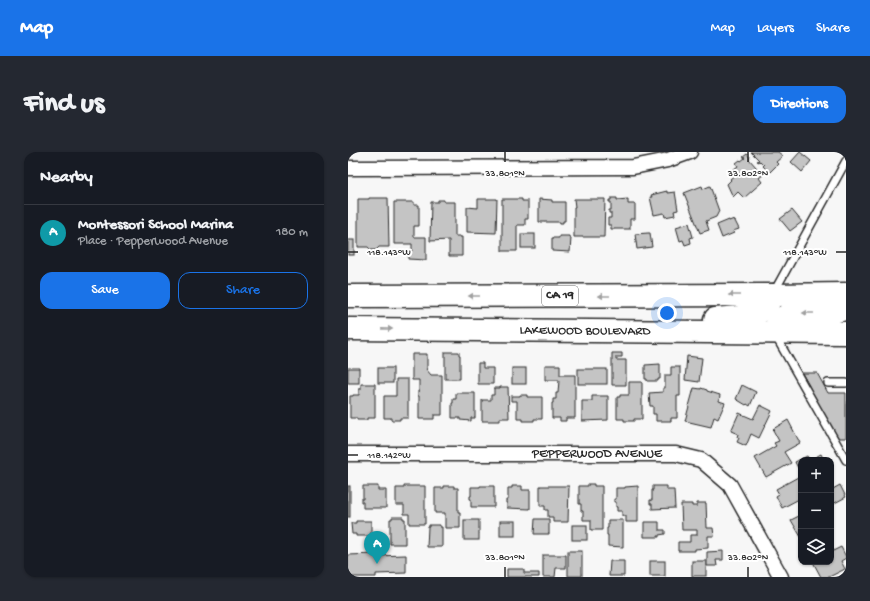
<!DOCTYPE html>
<meta charset="utf-8">
<style>
body{margin:0;font-family:"Gochi Hand",sans-serif;background:#242831;color:#f1f3f6}
.controls{position:absolute;right:12px;bottom:12px;display:grid;overflow:hidden;border-radius:8px;box-shadow:0 1px 3px #0004}
.controls button{width:36px;height:36px;display:grid;place-items:center;padding:0;border:0;border-bottom:1px solid #363941;background:#171b24;color:#f1f3f6;font:20px sans-serif}
.you{position:absolute;left:319px;top:161px;width:14px;height:14px;margin:-10px;border:3px solid #fff;border-radius:50%;background:#1a73e8;box-shadow:0 0 0 6px #1a73e833}
.badge{display:grid;place-items:center;width:26px;height:26px;border-radius:50%;background:#1a73e8;color:#fff;font-size:13px;font-weight:700}
.pin{position:absolute;translate:-50% -33px;filter:drop-shadow(0 1px 2px #0008)}
.pin::after{content:'';position:absolute;top:21px;width:14px;height:12px;background:inherit;clip-path:polygon(0 0,100% 0,50% 100%)}
.list{margin:0;padding:0;list-style:none}
h2{display:flex;justify-content:space-between;align-items:center;height:52px;margin:0;padding:0 16px;font-size:17px}
h2 small{font-size:13px;font-weight:400;color:#9ea1a6}
.list li{display:grid;grid-template-columns:26px 1fr auto;gap:12px;align-items:center;box-sizing:border-box;height:56px;padding:0 16px;border-top:1px solid #363941}
.list b{display:block;font-size:15px;white-space:nowrap}
.list p{margin:0;font-size:13px;white-space:nowrap;color:#9ea1a6}
.list em{font-size:13px;font-style:normal;color:#9ea1a6}
.actions{display:flex;gap:8px;padding:12px 16px}
.actions a{flex:1;padding:9px 0;border:1px solid #1a73e8;border-radius:12px;text-align:center;font-size:14px;color:#1a73e8}
.actions .main{background:#1a73e8;color:#fff}
.icon{flex:none;width:22px;height:22px;fill:none;stroke:currentColor;stroke-width:2;stroke-linecap:round;stroke-linejoin:round}
.map{position:relative;flex:none;width:498px;height:425px;overflow:hidden;border-radius:12px}
header{display:flex;align-items:center;gap:24px;box-sizing:border-box;height:56px;padding:0 20px;background:#1a73e8;color:#fff}
header strong{font-size:19px}
nav{display:flex;gap:22px;margin-inline-start:auto;font-size:14px}
.intro{display:flex;align-items:center;justify-content:space-between;box-sizing:border-box;height:96px;padding:0 24px}
h1{margin:0;font-size:28px}
.button{padding:10px 18px;border-radius:12px;background:#1a73e8;color:#fff;font-size:14px;font-weight:700}
main{display:flex;gap:24px;padding:0 24px}
aside{flex:1;background:#171b24;border-radius:12px;box-shadow:0 1px 3px #0004}
.map>svg:first-child{display:block}
.building{fill:#c4c4c4;stroke:#2b2b2b}
.lines{fill:none;stroke-linecap:round;stroke-linejoin:round}
.lane-casing{stroke:#2b2b2b;stroke-width:10}
.street-casing{stroke:#2b2b2b;stroke-width:17}
.primary-casing{stroke:#2b2b2b;stroke-width:25}
.lane{stroke:#fff;stroke-width:7}
.street{stroke:#fff;stroke-width:14}
.primary{stroke:#fff;stroke-width:22}
.oneway{fill:#a0a0a0}
.ticks{fill:none;stroke:#2b2b2b;stroke-width:1.5}
.labels{text-anchor:middle;dominant-baseline:central;stroke-width:4;stroke-linejoin:round;paint-order:stroke}
.shield{fill:#fff;stroke:#6b6b6b;stroke-width:1}
.shield-label{font-size:12px;font-weight:bold;fill:#2b2b2b}
.street-label{font-size:13px;fill:#2b2b2b;stroke:#fff}
.ticks-label{font-size:10px;text-anchor:middle;fill:#2b2b2b;stroke:#fff;stroke-width:4;stroke-linejoin:round;paint-order:stroke}
</style>
<header>
<strong>Map</strong>
<nav><a>Map</a><a>Layers</a><a>Share</a></nav>
</header>
<div class="intro"><h1>Find us</h1><a class="button">Directions</a></div>
<main>
<aside>
<h2>Nearby<small></small></h2>
<ul class="list">
<li><span class="badge" style="background:#0f9aa8">A</span><div><b>Montessori School Marina</b><p>Place · Pepperwood Avenue</p></div><em>180 m</em></li>
</ul>
<div class="actions"><a class="main">Save</a><a>Share</a></div>
</aside>
<div class="map">
<svg width="498" height="425" viewBox="0 0 498 425">
<rect width="100%" height="100%" fill="#f7f7f7"/>
<filter id="ink" filterUnits="userSpaceOnUse"><feTurbulence type="fractalNoise" baseFrequency=".025" numOctaves="2"/><feDisplacementMap in="SourceGraphic" scale="8" xChannelSelector="R" yChannelSelector="G"/><feConvolveMatrix kernelMatrix="1 2 1 2 8 2 1 2 1" color-interpolation-filters="sRGB"/></filter>
<g filter="url(#ink)">
<!-- building -->
<g class="building">
<path d="M403 0H430L435 4 428 10 430 12 422 20 420 18V19L415 14 416 13 412 9 411 10 409 9 411 8Z"/>
<path d="M452 0 463 9 454 20 443 10Z"/>
<path d="M399 2 402 6 401 7 415 23 411 26 414 30 396 46 390 40 385 45 379 32 383 28 382 27 387 23 388 24 390 22 386 17 390 14 388 11 392 8 393 9 397 6 395 5Z"/>
<path d="M354 34 355 37 362 34 371 59 368 65 358 69 361 78 352 81 336 41Z"/>
<path d="M319 39V41L327 40 330 58 326 59 327 63 317 65 316 61 306 63 302 45H304L303 43Z"/>
<path d="M21 46H40L41 95H31L28 98H23L20 95H10V47H21Z"/>
<path d="M263 46H269V48L280 47V52H287V67H282V77H263V73H260V66H263V61H261V58H263V50H261V48H263Z"/>
<path d="M130 47H149L148 81 119 80V55L130 56Z"/>
<path d="M154 47H174V49H180V67H177V73H169V99H154Z"/>
<path d="M191 47 204 48V50H217V69H215V71H212V70H191Z"/>
<path d="M226 47H257L256 85H226V55H227Z"/>
<path d="M90 48H96V50H107V84H112V85H114V104H101V88L82 89 83 50H90Z"/>
<path d="M46 50H66V53H71V74H66V85H78V108L60 107V99H64V92H46Z"/>
<path d="M444 58 454 70 442 79 432 67Z"/>
<path d="M386 67 391 77 385 79 386 81 374 86 369 73 381 68V69Z"/>
<path d="M341 71 345 85 342 86 343 91 337 93 335 88 332 89 328 75Z"/>
<path d="M300 81H302L304 95 289 97 287 82Z"/>
<rect x="173" y="82" width="14" height="14"/>
<path d="M211 84H221V85L223 86 222 100 204 99V86H211Z"/>
<rect x="0" y="88" width="6" height="15"/>
<path d="M97 200H111V203H112V227H97Z"/>
<path d="M264 201H274V205H268V208H278V233H264Z"/>
<path d="M64 202H79V217H78L83 223H94V263H86V267H71V244H70V239H71V228H64Z"/>
<path d="M339 204 354 206 351 230 337 228Z"/>
<path d="M130 211H135V216H145V232H130Z"/>
<path d="M312 212V227H310V229H299V227H297V213Z"/>
<path d="M197 213H212V223H227V266H218V269H212V266H204V251H205V247H208V241H210L211 228H197Z"/>
<path d="M323 215H332V244H329V266H323V269H308V262H305V254H302L301 241 315 240V236H317V223H323Z"/>
<rect x="0" y="216" width="11" height="15"/>
<rect x="30" y="216" width="15" height="15"/>
<rect x="164" y="216" width="14" height="16"/>
<rect x="230" y="217" width="29" height="15"/>
<path d="M454 221H469L480 241H498V286H489Z"/>
<path d="M48 227H60V266H52V268H43V266H36V244H48Z"/>
<path d="M281 230H294V267H286V269H276V267H269V245H272V243H281Z"/>
<path d="M13 232H27V266H19V268H9V266H2V244H5V243H11V237H13Z"/>
<path d="M394 233 408 240 402 254 399 252 398 253 388 247Z"/>
<path d="M152 235H160L161 266H152V269H134V248H143V243H146V236H152Z"/>
<path d="M346 236 353 237V236L359 238V239L372 243 371 249 377 251 370 267 366 265 363 275 337 269Z"/>
<path d="M108 241H127V266H123V269L112 268V266H104V251H105V247H108Z"/>
<path d="M172 243H179V245H194V267H186V269H175V267H169V249H163V244H172Z"/>
<path d="M244 244H260V268L234 269V249H244Z"/>
<path d="M412 253 424 259 411 286 403 282 398 294 389 290 391 286 389 285 390 282 383 279 391 261 405 267Z"/>
<path d="M440 268 452 291 436 300 443 311 418 325 407 306 428 294 426 291 431 289 425 278 426 277H425Z"/>
<path d="M473 302 476 308H462Z"/>
<path d="M459 304 462 308H453V314L450 316 447 310Z"/>
<path d="M452 324 453 325V346L434 356 428 344 431 342 428 337Z"/>
<path d="M240 332H246V334H254V378H243V368H235V359H233V352H231V334H240Z"/>
<path d="M492 333 498 345 483 353V338Z"/>
<rect x="0" y="334" width="2" height="31"/>
<path d="M15 334H30V338H38V356H15V350H13V347H15Z"/>
<path d="M56 334H77V372H61V362H56V353H48V336H56Z"/>
<path d="M96 334H106V336H110V360H112V376H97V361H87V336H96Z"/>
<path d="M132 334H146V355H123V347H122V344H123V335H132Z"/>
<path d="M164 334H174V338H182V357L159 356V351H158V348H160V336H164Z"/>
<path d="M192 334H221L220 370H205V365H200V358H197V354H192Z"/>
<path d="M290 334V370H278V364H274V359H269V355H268V350H266V347H268V336H277V335Z"/>
<path d="M305 334H319V338H326L327 356 304 357V352H302V348H304V338H305Z"/>
<path d="M349 351H358L359 376H365L366 384H360V396L347 397V399H330V390H342V383H349V378H334L333 352H344V354H349Z"/>
<path d="M453 363V385L443 368Z"/>
<path d="M44 365H55V367H57V392H42V367H44Z"/>
<path d="M187 367H201V382H186Z"/>
<rect x="116" y="368" width="15" height="20"/>
<path d="M260 368H275V395L260 394V383H259V376H260Z"/>
<path d="M8 369H23V384H8V382H4L3 371H8Z"/>
<rect x="152" y="369" width="15" height="15"/>
<path d="M296 370H311V378H317V382L311 383V385H296Z"/>
<path d="M81 373H92V375H94V395H79L80 375H81Z"/>
<rect x="224" y="373" width="15" height="15"/>
<path d="M493 395 498 405V406L493 409 497 417 481 425H473L465 410H483V400Z"/>
<rect x="220" y="399" width="14" height="25"/>
<path d="M375 399V408H368L369 414H359V400Z"/>
<path d="M27 402V404L58 403V421L28 422V425H0V403Z"/>
<path d="M195 403H218V416H208L207 425H195Z"/>
<path d="M262 409H276V424H261Z"/>
<rect x="302" y="409" width="15" height="15"/>
<rect x="344" y="409" width="14" height="15"/>
<path d="M159 417H176V421H191V425H159Z"/>
</g>
<g class="lines">
<defs>
<g id="lane">
<path d="M426 140 498 9"/>
<path d="M427 183 498 308"/>
<path d="M480 231H498"/>
</g>
<g id="street">
<path d="M0 16 285 15 320 8 342 0"/>
<path id="s1" d="M0 302H328L353 308 382 333 433 425"/>
</g>
<g id="primary">
<path d="M0 144 425 143 498 142"/>
<path d="M367 167 404 164 416 158 425 143"/>
<path id="s2" d="M0 177 498 181"/>
<path d="M425 180 432 167 443 161H481L493 158 498 155"/>
</g>
</defs>
<!-- lane casing -->
<use href="#lane" class="lane-casing"/>
<!-- street casing -->
<use href="#street" class="street-casing"/>
<!-- primary casing -->
<use href="#primary" class="primary-casing"/>
<!-- lane -->
<use href="#lane" class="lane"/>
<!-- street -->
<use href="#street" class="street"/>
<!-- primary -->
<use href="#primary" class="primary"/>
</g>
<!-- one-way arrows -->
<defs><path id="oneway-solid" d="M-6-.8H1V-3.2L6.5 0L1 3.2V.8H-6Z"/></defs>
<g class="oneway">
<use href="#oneway-solid" transform="translate(386 143) rotate(180)"/>
<use href="#oneway-solid" transform="translate(126 144) rotate(180)"/>
<use href="#oneway-solid" transform="translate(256 144) rotate(180)"/>
<use href="#oneway-solid" transform="translate(460 161) rotate(180)"/>
<use href="#oneway-solid" transform="translate(39 177) rotate(1)"/>
</g>
</g>
<!-- ticks -->
<path class="ticks" d="M157 0V10M400 0V10M0 100H10M488 100H498M0 303H10M157 415V425M400 415V425"/>
<g class="labels">
<!-- shield labels -->
<rect class="shield" x="194" y="134" width="36" height="20" rx="3"/>
<g class="shield-label">
<text x="212" y="144">CA 19</text>
</g>
<!-- street labels -->
<g class="street-label">
<text stroke="none"><textPath href="#s2" startOffset="237">LAKEWOOD BOULEVARD</textPath></text>
<text stroke="none"><textPath href="#s1" startOffset="249">PEPPERWOOD AVENUE</textPath></text>
</g>
</g>
<g class="ticks-label">
<text x="157" y="24">33.801°N</text>
<text x="400" y="24">33.802°N</text>
<text x="457" y="103">118.143°W</text>
<text x="41" y="103">118.143°W</text>
<text x="41" y="306">118.142°W</text>
<text x="157" y="408">33.801°N</text>
<text x="400" y="408">33.802°N</text>
</g>
</svg>
<div class="controls">
<button>+</button>
<button>−</button>
<button><svg class="icon" aria-label="layers" viewBox="0 0 24 24"><path d="M12 4l9 5-9 5-9-5zM3 14l9 5 9-5"/></svg></button>
</div>
<div class="you"></div>
<div class="pin badge" style="left:29px;top:412px;background:#0f9aa8">A</div>
</div>
</main>
